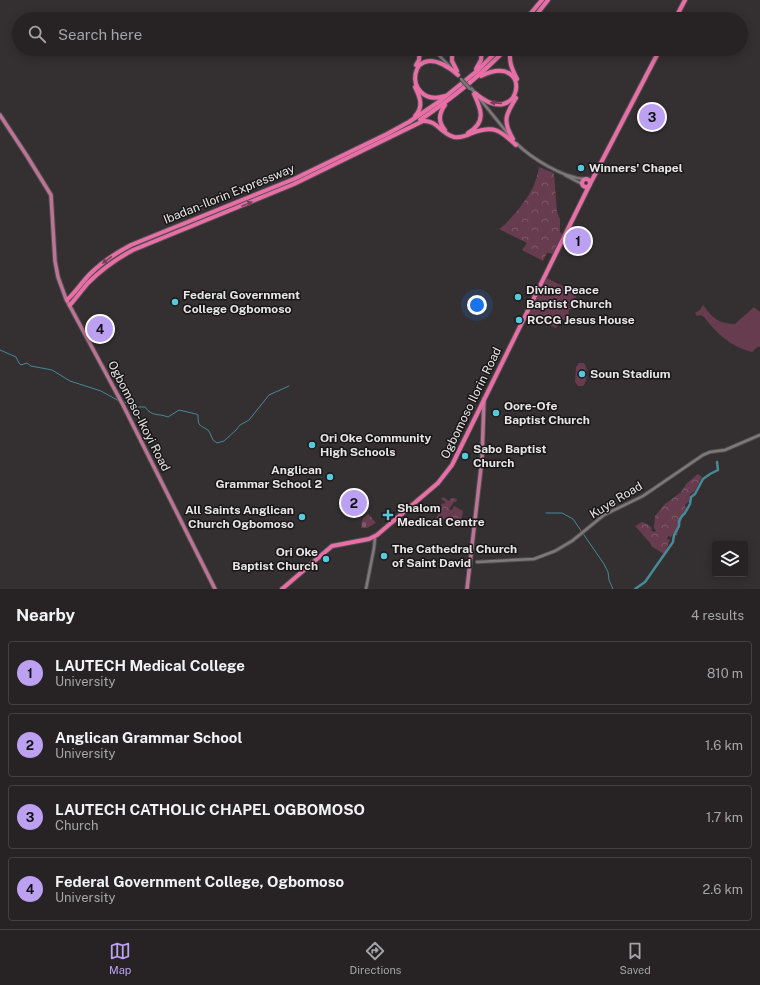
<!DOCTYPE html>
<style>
body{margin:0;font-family:"Public Sans",sans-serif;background:#2f2b2c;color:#f1f3f6}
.controls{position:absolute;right:12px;bottom:12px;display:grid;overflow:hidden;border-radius:4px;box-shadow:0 2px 10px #0003}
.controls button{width:36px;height:36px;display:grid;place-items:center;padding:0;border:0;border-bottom:1px solid #434041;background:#272324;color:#f1f3f6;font:20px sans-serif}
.you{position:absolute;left:477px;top:305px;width:14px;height:14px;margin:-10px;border:3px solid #fff;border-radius:50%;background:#1a73e8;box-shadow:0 0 0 6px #1a73e833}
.badge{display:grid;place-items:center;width:26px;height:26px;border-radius:50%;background:#bca0f2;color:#111;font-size:13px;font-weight:700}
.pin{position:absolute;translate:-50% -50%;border:2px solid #fff;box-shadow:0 1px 4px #0006}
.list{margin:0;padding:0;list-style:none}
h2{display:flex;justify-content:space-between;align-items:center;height:52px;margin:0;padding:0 16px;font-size:17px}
h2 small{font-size:13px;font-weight:400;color:#a4a4a6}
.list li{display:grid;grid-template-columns:26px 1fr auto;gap:12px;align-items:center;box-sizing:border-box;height:64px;margin:0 8px 8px;padding:0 8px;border:1px solid #434041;border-radius:4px}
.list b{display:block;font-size:15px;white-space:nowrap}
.list p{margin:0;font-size:13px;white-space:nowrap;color:#a4a4a6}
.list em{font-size:13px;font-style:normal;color:#a4a4a6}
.icon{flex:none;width:22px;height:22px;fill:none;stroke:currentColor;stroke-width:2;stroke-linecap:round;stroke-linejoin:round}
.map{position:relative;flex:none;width:760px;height:589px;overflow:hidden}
.search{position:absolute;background:#272324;box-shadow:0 2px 10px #0003;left:12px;right:12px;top:12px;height:44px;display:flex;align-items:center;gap:10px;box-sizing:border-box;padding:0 14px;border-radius:22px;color:#a4a4a6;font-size:15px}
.sheet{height:340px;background:#272324}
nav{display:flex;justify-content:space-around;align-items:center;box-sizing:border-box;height:56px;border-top:1px solid #434041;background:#272324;font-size:11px;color:#a4a4a6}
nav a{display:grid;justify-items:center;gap:2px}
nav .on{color:#bca0f2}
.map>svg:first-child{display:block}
.grass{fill:#683c4f}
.forest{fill:url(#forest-crowns)}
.cemetery{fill:url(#cemetery-stones)}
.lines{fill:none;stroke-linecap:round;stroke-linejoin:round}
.stream{stroke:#458a97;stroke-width:1}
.river{stroke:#458a97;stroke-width:2.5}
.minor-casing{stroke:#504d4e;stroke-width:4.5}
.major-casing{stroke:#504d4e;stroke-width:5.5}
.highway-casing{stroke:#504d4e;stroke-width:6}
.minor{stroke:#7d787a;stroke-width:2.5}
.major{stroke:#bd7394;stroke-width:3.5}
.highway{stroke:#e86fa6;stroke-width:4}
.minor-bridge-casing{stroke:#504d4e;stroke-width:4.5;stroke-linecap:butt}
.minor-bridge{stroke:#7d787a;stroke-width:2.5}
.oneway{fill:#773f58}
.poi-dot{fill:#55cade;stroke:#1a1718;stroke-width:1.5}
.labels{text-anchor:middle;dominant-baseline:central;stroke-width:3;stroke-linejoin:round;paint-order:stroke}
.poi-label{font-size:12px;font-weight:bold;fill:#e8e5e6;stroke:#1a1718;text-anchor:start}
.street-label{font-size:12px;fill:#e8e5e6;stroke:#1a1718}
</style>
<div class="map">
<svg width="760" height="589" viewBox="0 0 760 589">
<defs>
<pattern id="forest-crowns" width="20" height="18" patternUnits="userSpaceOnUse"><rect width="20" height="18" fill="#683c4f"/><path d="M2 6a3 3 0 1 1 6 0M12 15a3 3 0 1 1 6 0" fill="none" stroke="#7e5868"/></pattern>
<pattern id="cemetery-stones" width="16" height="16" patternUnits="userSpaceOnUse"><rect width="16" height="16" fill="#683c4f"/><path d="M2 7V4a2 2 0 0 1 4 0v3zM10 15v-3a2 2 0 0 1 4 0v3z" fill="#7e5868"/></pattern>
</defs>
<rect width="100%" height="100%" fill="#342f30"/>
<!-- grass -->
<g class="grass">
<path d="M545 277 572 291 576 296 572 309H569L568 320 567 321 562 319 556 328 527 314Z"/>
<path d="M703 305C713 318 717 323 735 324L754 307 760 312V347H757L752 352C731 347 717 334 704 317L701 315 697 316 695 313 700 310Z"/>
<path d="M579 363H584C588 368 588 381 583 386H578L575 382 576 367Z"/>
</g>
<!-- forest -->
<g class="forest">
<path d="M539 167 554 173 557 212 560 219V232L564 235 555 254 547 253 543 261 522 250 527 243 499 229C509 223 532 194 535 182 537 177 538 172 539 167Z"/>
<path d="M698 474 702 477 701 479 694 492 690 494 689 501 685 505 686 510 680 516 682 519 677 535 676 536 673 533 671 537 668 536 667 539 670 540 664 554 651 546V544L635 526 642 522 647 524 652 528 651 530 654 532 656 531 654 528 655 516 664 505 681 492 687 483Z"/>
<path d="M443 497 449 501 451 498 457 499 456 502H454L449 509 452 510 454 506 463 511 460 527H451L454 521 438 518 436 519 442 507 441 505 442 503 444 504 445 502 441 499Z"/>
</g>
<!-- cemetery -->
<path class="cemetery" d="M368 514 376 523 367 528H361L362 520Z"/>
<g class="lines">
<!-- stream -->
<g class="stream">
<path d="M0 350 16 357 19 363 21 365 27 363 31 366 52 370 70 381 101 391 119 401"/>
<path d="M124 402 138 407H145C152 417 158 413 168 417L179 410 196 414 198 415C198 428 200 424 209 431L213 440 217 443 224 441 236 430 240 425 249 420 269 395 289 386"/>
<path d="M546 513H562L573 519 604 564 608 572 609 580 613 589"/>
</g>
<!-- river -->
<path class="river" d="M635 589 645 582 673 542 674 535 679 526V521L682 516 685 513 690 504 691 497 695 494 703 479 710 474 718 470 717 462"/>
<defs>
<g id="minor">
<path d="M433 49 455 72"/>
<path d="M471 88 509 135"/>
<path d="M516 143C531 158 563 178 585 179"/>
<path d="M565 175 582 184"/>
<path d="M477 562 534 559 555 551 572 541 604 515 643 496 703 455 710 452 725 450 760 435"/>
<path d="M366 589 374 548 375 537"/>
</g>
<g id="major">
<path d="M0 115 27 156 51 195 55 261 58 277 66 299 123 405 215 589"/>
<path d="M467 589 482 459 484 399"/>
</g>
<g id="highway">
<path d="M526 19 542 0"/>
<path d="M533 19 548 0"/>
<path d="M675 19 685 0"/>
<path d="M452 49V61L457 71"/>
<path d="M511 49C508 61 512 69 517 79"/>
<path d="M416 65 419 60 420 49"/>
<path d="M476 69 481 60 482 49"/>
<path d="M415 87C420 97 424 107 415 116"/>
<path d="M475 93C522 134 535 50 481 76"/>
<path d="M445 96C401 110 406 30 458 75"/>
<path d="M445 105C439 113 438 122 445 130"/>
<path d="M420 120C451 99 480 76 506 49"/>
<path d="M468 133C487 122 481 109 474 94"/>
<path d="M513 139C502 121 506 114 516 98"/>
<circle cx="586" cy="183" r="4"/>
<path d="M590 184 660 49"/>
<path d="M67 300C76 292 82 282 90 274 102 262 116 253 131 245L294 179 387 134 409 122 440 101 477 71 499 49"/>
<path d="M70 305C76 298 82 290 88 283 101 270 116 259 133 250L294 184 423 121C437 120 441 134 454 137 461 138 466 136 472 133 494 125 500 130 516 145"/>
<path d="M282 589 332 546 369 539 377 535 438 483 452 465 590 184"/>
</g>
</defs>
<!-- minor casing -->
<use href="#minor" class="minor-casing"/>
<!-- major casing -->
<use href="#major" class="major-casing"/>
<!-- highway casing -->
<use href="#highway" class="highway-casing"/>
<!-- minor -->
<use href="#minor" class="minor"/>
<!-- major -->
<use href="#major" class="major"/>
<!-- highway -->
<use href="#highway" class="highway"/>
<defs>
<path id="minor-bridge" d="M461 79 470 89"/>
</defs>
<!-- minor-bridge casing -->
<use href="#minor-bridge" class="minor-bridge-casing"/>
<!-- minor-bridge -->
<use href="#minor-bridge" class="minor-bridge"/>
</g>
<!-- one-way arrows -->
<defs><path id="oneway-solid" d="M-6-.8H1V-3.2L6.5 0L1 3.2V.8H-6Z"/></defs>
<g class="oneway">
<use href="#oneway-solid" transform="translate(496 103) rotate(-175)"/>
<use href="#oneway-solid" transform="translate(247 204) rotate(-22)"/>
<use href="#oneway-solid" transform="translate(107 260) rotate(144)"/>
</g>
<!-- markers -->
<g class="poi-dot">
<circle cx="581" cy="168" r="4"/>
<circle cx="518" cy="297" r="4"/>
<circle cx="175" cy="302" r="4"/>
<circle cx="519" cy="320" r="4"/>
<circle cx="582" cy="374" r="4"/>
<circle cx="496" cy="413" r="4"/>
<circle cx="312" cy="445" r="4"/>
<circle cx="465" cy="456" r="4"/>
<circle cx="330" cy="477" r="4"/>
<path d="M386 509h4v4h4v4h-4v4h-4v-4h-4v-4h4z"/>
<circle cx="302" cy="517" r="4"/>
<circle cx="384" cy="556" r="4"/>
<circle cx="326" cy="559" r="4"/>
</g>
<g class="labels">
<!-- poi labels -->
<g class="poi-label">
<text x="589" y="168">Winners' Chapel</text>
<text x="526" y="290">Divine Peace<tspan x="526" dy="14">Baptist Church</tspan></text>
<text x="183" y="295">Federal Government<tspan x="183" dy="14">College Ogbomoso</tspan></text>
<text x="527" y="320">RCCG Jesus House</text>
<text x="590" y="374">Soun Stadium</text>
<text x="504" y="406">Oore-Ofe<tspan x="504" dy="14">Baptist Church</tspan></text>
<text x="320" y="438">Ori Oke Community<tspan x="320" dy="14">High Schools</tspan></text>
<text x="473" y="449">Sabo Baptist<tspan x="473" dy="14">Church</tspan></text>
<text x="322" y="470" text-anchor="end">Anglican<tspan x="322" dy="14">Grammar School 2</tspan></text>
<text x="397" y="508">Shalom<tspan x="397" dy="14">Medical Centre</tspan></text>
<text x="294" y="510" text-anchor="end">All Saints Anglican<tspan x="294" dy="14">Church Ogbomoso</tspan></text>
<text x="392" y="549">The Cathedral Church<tspan x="392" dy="14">of Saint David</tspan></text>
<text x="318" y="552" text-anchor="end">Ori Oke<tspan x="318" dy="14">Baptist Church</tspan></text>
</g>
<!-- street labels -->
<g class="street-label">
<text transform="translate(229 194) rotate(-22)">Ibadan-Ilorin Expressway</text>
<text transform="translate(471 403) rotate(-64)">Ogbomoso Ilorin Road</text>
<text transform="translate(139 416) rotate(63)">Ogbomoso-Ikoyi Road</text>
<text transform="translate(616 500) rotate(-31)">Kuye Road</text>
</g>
</g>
</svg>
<div class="controls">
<button><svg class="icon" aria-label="layers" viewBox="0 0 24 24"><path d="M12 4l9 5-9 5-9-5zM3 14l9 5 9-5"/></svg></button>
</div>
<div class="you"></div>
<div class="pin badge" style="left:578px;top:241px">1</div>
<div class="pin badge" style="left:354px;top:503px">2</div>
<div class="pin badge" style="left:652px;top:117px">3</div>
<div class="pin badge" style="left:100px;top:329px">4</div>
<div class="search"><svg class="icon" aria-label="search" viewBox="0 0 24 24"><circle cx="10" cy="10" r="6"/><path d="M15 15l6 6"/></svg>Search here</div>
</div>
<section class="sheet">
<h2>Nearby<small>4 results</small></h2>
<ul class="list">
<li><span class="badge">1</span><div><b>LAUTECH Medical College</b><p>University</p></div><em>810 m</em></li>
<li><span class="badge">2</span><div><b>Anglican Grammar School</b><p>University</p></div><em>1.6 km</em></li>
<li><span class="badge">3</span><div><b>LAUTECH CATHOLIC CHAPEL OGBOMOSO</b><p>Church</p></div><em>1.7 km</em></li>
<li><span class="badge">4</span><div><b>Federal Government College, Ogbomoso</b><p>University</p></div><em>2.6 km</em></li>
</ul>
</section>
<nav>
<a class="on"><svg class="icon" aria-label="map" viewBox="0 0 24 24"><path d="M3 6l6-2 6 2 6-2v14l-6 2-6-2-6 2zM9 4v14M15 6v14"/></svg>Map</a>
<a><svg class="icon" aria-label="directions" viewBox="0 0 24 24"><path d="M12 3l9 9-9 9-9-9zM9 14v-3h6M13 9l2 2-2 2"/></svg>Directions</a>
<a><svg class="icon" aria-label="saved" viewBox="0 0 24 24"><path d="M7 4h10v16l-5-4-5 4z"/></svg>Saved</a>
</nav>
